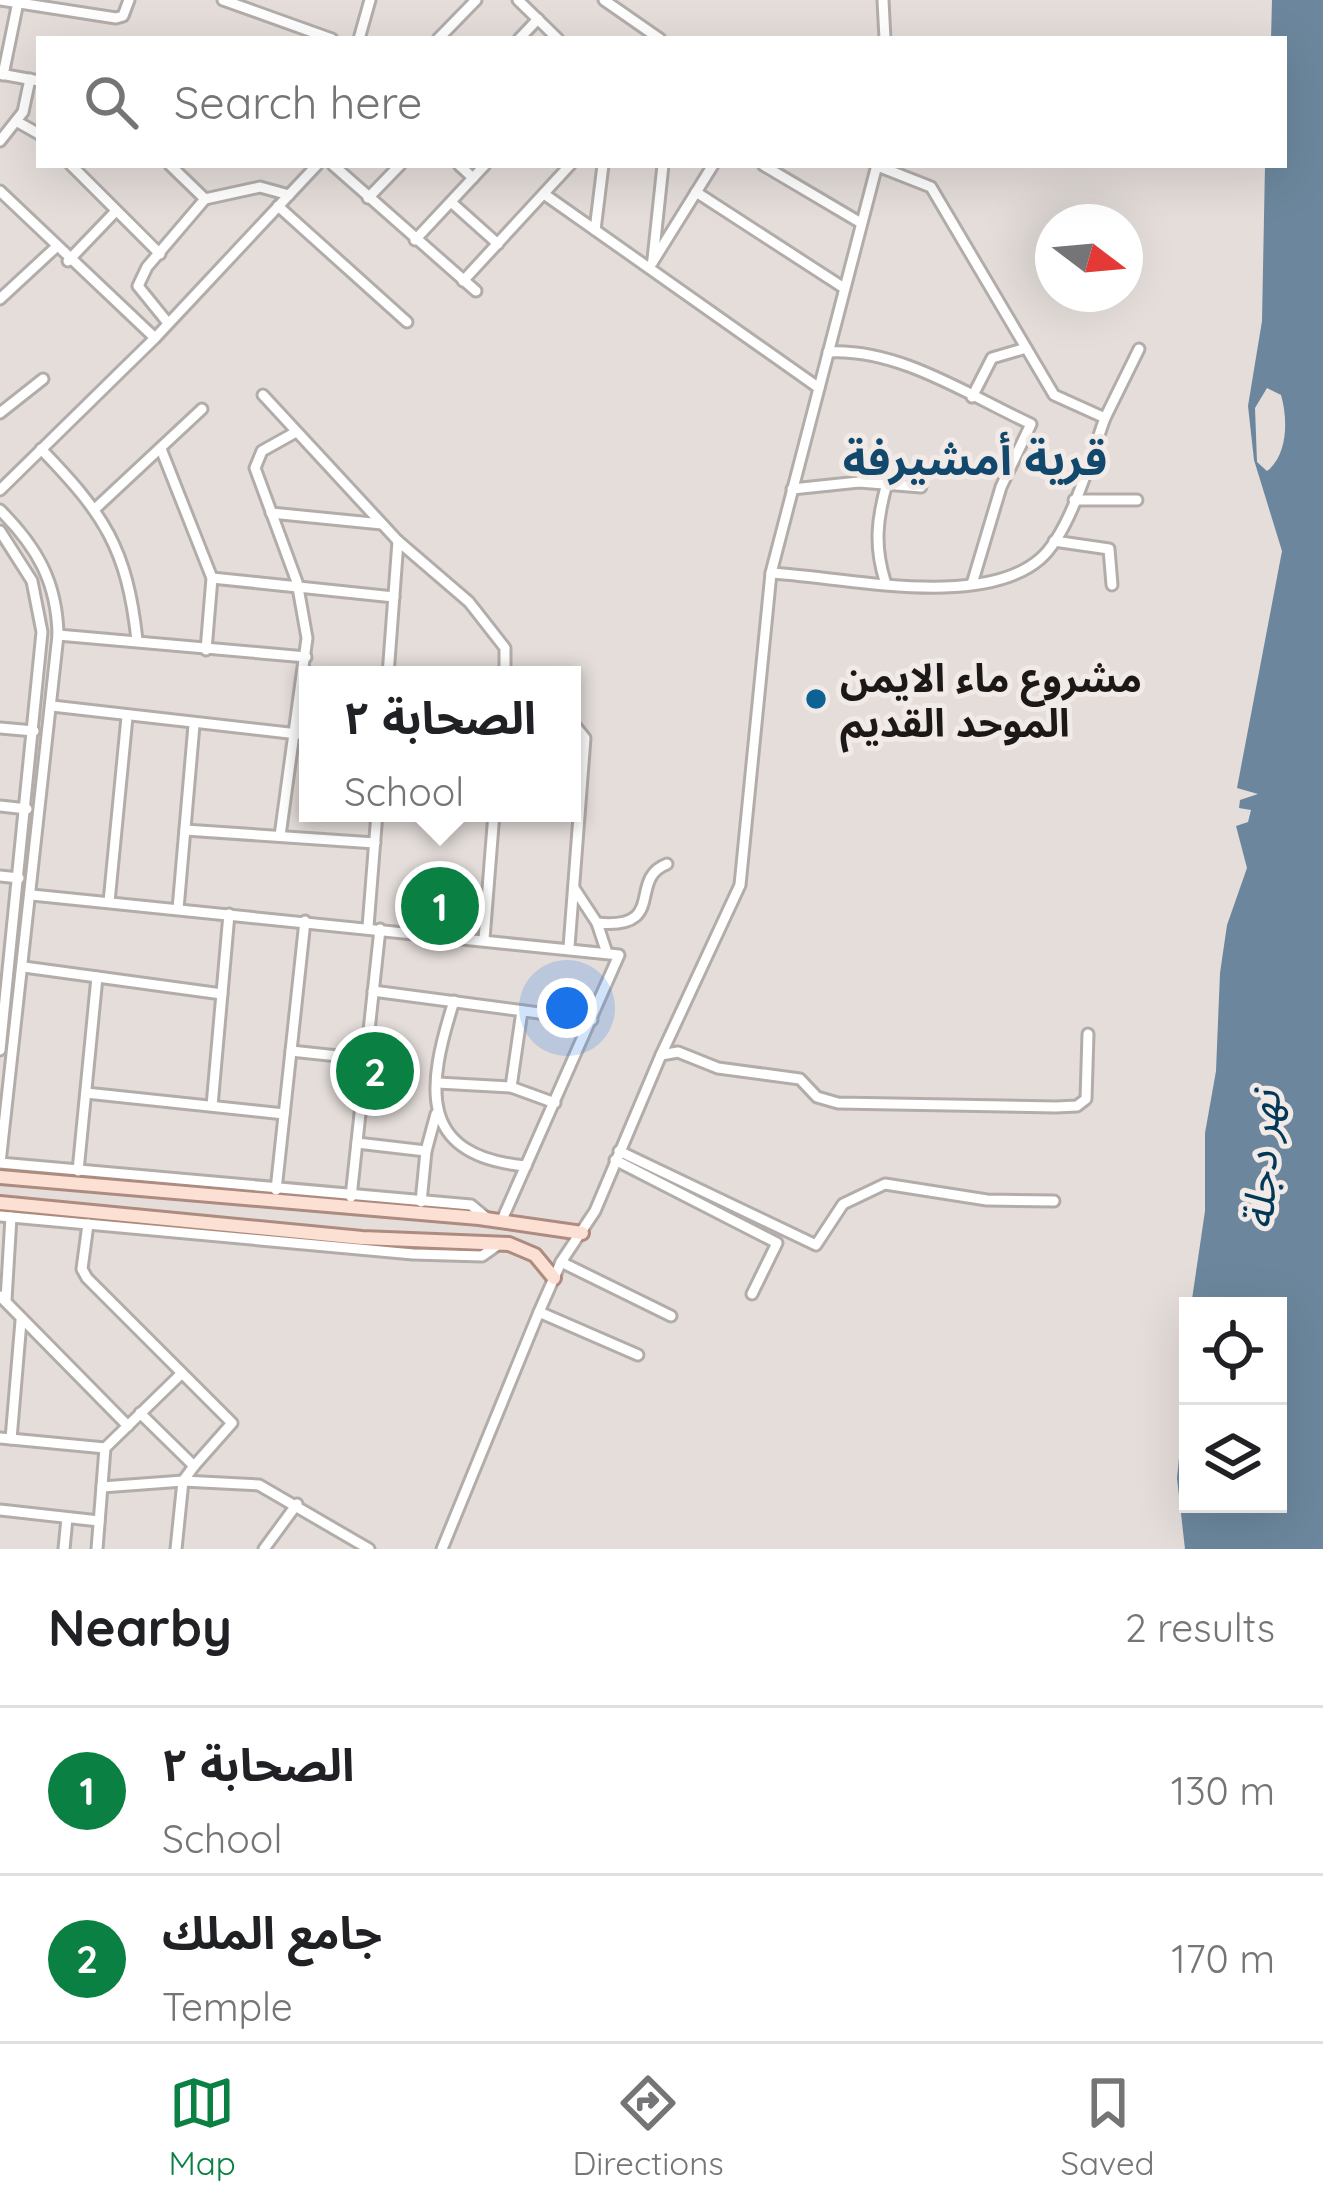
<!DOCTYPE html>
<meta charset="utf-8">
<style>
body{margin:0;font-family:Quicksand,"Noto Sans Arabic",sans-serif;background:#f6f6f6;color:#202124}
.controls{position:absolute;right:36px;bottom:36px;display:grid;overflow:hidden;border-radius:0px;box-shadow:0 12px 48px #0002}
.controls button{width:108px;height:108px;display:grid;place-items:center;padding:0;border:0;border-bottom:3px solid #e0e0e0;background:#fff;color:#202124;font:60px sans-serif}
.compass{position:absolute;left:1035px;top:204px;width:108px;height:108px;border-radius:50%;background:#fff;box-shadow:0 12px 48px #0002;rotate:106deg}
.you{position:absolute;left:567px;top:1008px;width:42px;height:42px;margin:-30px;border:9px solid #fff;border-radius:50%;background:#1a73e8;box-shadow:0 0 0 18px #1a73e833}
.badge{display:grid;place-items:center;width:78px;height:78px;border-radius:50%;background:#0b8043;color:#fff;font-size:39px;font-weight:700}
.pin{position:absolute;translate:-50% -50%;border:6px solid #fff;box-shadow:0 3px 12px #0006}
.popup{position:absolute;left:299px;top:666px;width:282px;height:156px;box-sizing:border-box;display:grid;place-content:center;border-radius:0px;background:#fff;filter:drop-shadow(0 3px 9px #0005);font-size:39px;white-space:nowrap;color:#757577}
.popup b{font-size:45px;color:#202124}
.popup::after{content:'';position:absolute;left:50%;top:100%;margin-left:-24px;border:24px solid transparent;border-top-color:#fff}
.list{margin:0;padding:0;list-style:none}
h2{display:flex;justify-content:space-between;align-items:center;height:156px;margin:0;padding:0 48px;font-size:51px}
h2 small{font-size:39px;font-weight:400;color:#757577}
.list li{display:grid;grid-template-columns:78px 1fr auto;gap:36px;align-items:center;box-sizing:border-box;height:168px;padding:0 48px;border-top:3px solid #e0e0e0}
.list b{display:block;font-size:45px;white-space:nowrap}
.list p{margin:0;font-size:39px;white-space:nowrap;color:#757577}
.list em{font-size:39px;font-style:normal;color:#757577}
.icon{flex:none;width:66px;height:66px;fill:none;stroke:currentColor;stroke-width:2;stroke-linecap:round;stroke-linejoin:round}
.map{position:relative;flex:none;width:1323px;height:1549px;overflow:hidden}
.search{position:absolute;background:#fff;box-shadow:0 12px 48px #0002;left:36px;right:36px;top:36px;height:132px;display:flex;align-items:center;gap:30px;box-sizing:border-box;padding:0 42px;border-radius:0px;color:#757577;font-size:45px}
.sheet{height:492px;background:#fff}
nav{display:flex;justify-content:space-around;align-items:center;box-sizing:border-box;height:168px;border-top:3px solid #e0e0e0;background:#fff;font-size:33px;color:#757577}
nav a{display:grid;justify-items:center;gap:6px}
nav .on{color:#0b8043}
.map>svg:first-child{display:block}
.water{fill:#6c879d;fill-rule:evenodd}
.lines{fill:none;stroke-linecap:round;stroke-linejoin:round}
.minor-casing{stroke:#b3adaa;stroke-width:15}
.major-casing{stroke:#ad8c7f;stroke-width:18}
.minor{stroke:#fff;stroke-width:9}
.major{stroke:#fde0d4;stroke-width:12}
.poi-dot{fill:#0b6293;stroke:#f1eae7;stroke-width:4.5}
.labels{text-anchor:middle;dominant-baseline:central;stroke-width:10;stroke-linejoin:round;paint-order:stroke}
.poi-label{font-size:39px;font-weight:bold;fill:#1b1817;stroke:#f1eae7;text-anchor:start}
.water-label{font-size:42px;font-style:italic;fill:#023857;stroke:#f1eae7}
.quarter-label{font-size:45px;font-weight:bold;fill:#12486b;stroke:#f1eae7}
</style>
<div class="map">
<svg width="1323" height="1549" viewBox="0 0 1323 1549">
<rect width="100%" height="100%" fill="#e4ddda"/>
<!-- water -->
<path class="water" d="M1272 0H1323V1549H1185L1177 1478 1188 1369V1504H1278V1306H1191L1205 1211V1133L1216 1071 1220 973 1227 925 1247 868 1236 826 1248 822 1251 810 1239 808 1240 800 1258 794 1237 788 1282 551 1254 460 1248 406 1262 321 1265 165H1284V39H1271ZM1267 388 1281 395C1288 419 1288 455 1267 471L1257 462 1255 408Z"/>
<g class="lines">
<defs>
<g id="minor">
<path d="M0 0 116 18 123 16 129 0"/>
<path d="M223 0 332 39"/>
<path d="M518 0 558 39"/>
<path d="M604 0 660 39"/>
<path d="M883 0 885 39"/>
<path d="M359 39 370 0"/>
<path d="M438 39 476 0"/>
<path d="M519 39 538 19"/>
<path d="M0 74 39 81"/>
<path d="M3 75 18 2"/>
<path d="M16 121 39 134"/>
<path d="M0 141 23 112 30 79"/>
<path d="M71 165 160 254"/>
<path d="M170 165 205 199 260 187 289 195"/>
<path d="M333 165 476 291"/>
<path d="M459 165 473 178"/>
<path d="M763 165 861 223"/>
<path d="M0 191 155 338"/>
<path d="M696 192 844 288"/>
<path d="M544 194 819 388"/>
<path d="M368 198 400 165"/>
<path d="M451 202 498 244"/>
<path d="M278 206 407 322"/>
<path d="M595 230 603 165"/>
<path d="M415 240 485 165"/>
<path d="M653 259 663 165"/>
<path d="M68 261 115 212"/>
<path d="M652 263 713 165"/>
<path d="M463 281 570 165"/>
<path d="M0 299 55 248"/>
<path d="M168 323 138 286 147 267 205 199"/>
<path d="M828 352C899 348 968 395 1031 424L1001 487 972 584"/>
<path d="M263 395 398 541 469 602 505 648V675"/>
<path d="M972 397 992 358 1026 348"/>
<path d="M0 413 43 379"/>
<path d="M1105 418 1139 349"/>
<path d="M41 449C104 514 127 548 137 640"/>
<path d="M161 449 212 578 206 650"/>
<path d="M792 489 859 482 921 487"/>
<path d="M0 490 155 338 317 165"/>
<path d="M1074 500H1137"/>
<path d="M97 507 202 409"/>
<path d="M0 510C37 547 57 582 58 635L0 1163 471 1205 489 1220"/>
<path d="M271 513 382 524"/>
<path d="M0 531 32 581 42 632 0 1050"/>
<path d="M1054 541 1109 549 1112 585"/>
<path d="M771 573C844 577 981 610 1040 559 1071 532 1091 456 1105 418L1054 395 931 187 875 165"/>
<path d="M212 578 394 597"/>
<path d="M885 581C874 546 877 519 887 483"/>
<path d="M58 635 306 657"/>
<path d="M388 675 398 541"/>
<path d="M52 706 298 734"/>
<path d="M0 728 34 731"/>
<path d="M0 806 27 809"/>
<path d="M185 830 375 843"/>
<path d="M280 836 307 638 297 582 255 468 262 451 296 432"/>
<path d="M0 876 19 878"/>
<path d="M574 888 597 923 606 950"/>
<path d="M32 895 619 955 501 1222"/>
<path d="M109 902 127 717"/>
<path d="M178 909 194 725"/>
<path d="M597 923C668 930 627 879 667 864"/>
<path d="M368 927 377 813"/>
<path d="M484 939 494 813"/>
<path d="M569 947 585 738 572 722"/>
<path d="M24 967 222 994"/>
<path d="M373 991 592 1020"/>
<path d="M454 1001C427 1086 416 1156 526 1166"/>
<path d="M291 1051 366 1059"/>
<path d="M661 1055 740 885 771 573 877 165"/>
<path d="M438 1083 511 1087 555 1103"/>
<path d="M511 1087 522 1011"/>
<path d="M86 1093 284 1114"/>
<path d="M212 1106 229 914"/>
<path d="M357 1143 426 1151 436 1114"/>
<path d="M619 1151 816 1245 843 1204 885 1184 987 1200 1054 1201"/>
<path d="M615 1160 777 1243 752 1294"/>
<path d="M78 1171 97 977"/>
<path d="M276 1190 305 921"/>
<path d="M351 1197 380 929"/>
<path d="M421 1202 426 1151"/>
<path d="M0 1216 413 1254 482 1256 499 1244"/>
<path d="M88 1224 82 1269 87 1278 232 1423 194 1466"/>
<path d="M561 1262 671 1316"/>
<path d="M0 1296 128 1426"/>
<path d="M6 1300 11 1217"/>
<path d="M539 1312 638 1355"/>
<path d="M140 1413 194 1466 183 1481 176 1549"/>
<path d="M0 1438 105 1448"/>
<path d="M11 1439 21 1321"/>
<path d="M102 1487 183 1481 259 1485 369 1549"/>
<path d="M0 1510 99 1521"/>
<path d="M64 1549 67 1518"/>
<path d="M97 1549 105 1448 181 1374"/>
<path d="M264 1549 297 1504"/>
<path d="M442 1549 539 1312 561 1262 595 1211 661 1055 678 1052 718 1068 800 1079 817 1097 838 1103 1056 1107 1077 1106 1086 1099 1088 1034"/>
</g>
<g id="major">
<path d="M0 1177 479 1218 582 1233"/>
<path d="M0 1203 362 1238 509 1244 535 1255 554 1278"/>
</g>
</defs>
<!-- minor casing -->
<use href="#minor" class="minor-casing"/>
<!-- major casing -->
<use href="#major" class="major-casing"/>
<!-- minor -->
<use href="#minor" class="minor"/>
<!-- major -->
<use href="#major" class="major"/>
</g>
<!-- markers -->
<circle class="poi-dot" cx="816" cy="699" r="12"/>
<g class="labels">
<!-- poi labels -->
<g class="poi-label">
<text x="840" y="677">مشروع ماء الايمن<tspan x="840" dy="45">الموحد القديم</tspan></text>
</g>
<!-- water labels -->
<g class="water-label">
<text transform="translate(1261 1160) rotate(-87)">نهر دجلة</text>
</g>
<!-- quarter labels -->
<g class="quarter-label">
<text x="975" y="458">قرية أمشيرفة</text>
</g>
</g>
</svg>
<div class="controls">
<button><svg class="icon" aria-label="locate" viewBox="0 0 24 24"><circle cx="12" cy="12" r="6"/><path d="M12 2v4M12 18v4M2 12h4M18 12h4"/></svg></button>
<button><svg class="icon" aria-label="layers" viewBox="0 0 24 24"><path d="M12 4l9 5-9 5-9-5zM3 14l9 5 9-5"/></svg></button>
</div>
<svg class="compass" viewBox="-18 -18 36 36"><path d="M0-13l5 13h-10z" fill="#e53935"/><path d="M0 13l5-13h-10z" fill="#757577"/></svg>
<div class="you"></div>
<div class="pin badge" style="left:440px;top:906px">1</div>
<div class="popup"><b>الصحابة ٢</b>School</div>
<div class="pin badge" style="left:375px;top:1071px">2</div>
<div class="search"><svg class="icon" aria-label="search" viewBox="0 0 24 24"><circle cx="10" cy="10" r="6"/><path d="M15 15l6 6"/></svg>Search here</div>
</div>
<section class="sheet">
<h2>Nearby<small>2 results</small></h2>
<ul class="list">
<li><span class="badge">1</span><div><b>الصحابة ٢</b><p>School</p></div><em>130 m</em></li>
<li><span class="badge">2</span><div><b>جامع الملك</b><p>Temple</p></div><em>170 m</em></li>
</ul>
</section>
<nav>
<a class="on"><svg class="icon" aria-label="map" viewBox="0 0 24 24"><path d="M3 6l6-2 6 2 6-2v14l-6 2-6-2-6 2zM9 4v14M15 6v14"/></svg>Map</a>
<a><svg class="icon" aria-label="directions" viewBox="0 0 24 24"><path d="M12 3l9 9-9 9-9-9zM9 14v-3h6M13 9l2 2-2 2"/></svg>Directions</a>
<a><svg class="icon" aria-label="saved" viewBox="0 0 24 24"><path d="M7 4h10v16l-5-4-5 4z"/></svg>Saved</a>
</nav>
